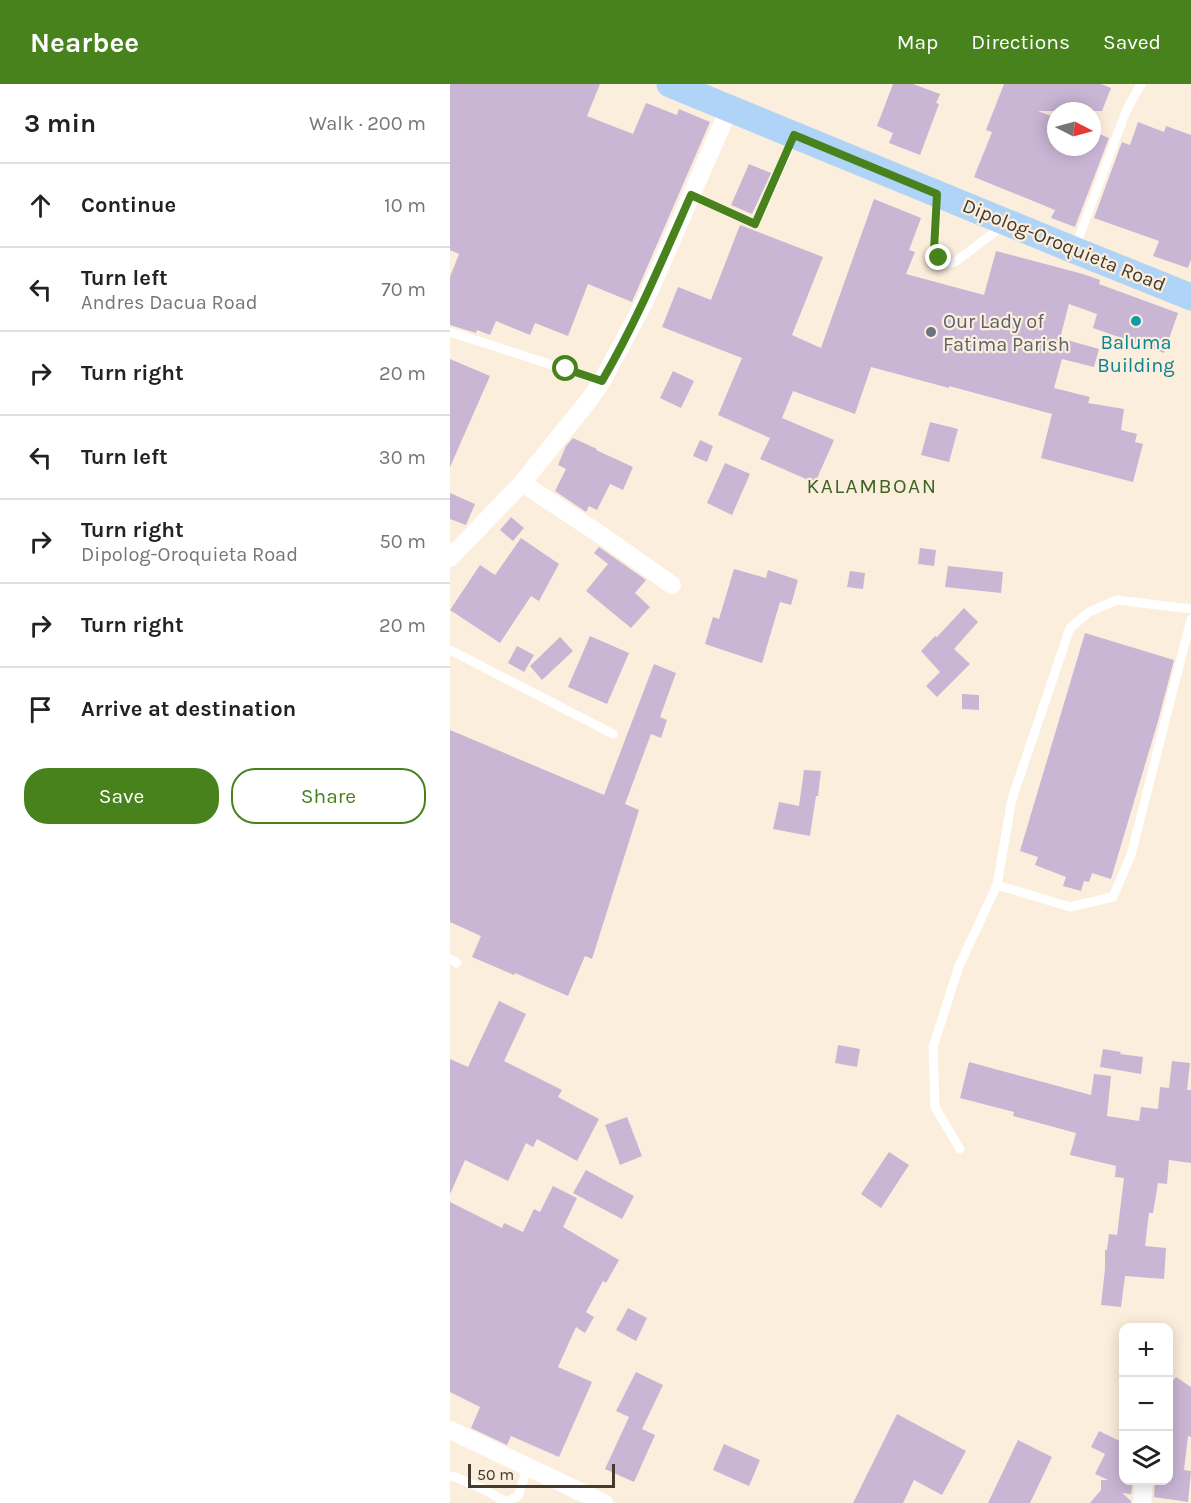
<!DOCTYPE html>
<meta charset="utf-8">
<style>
body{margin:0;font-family:Karla,sans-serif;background:#f6f6f6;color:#222}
.controls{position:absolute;right:18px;bottom:18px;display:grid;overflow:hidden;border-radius:12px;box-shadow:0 3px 15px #0003}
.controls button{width:54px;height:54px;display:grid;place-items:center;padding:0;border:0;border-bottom:2px solid #e0e0e0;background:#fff;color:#222;font:30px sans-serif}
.compass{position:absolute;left:597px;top:18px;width:54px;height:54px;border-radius:50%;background:#fff;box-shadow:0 3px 15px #0003;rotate:96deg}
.scale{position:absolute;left:18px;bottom:15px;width:147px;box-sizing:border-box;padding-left:6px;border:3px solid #443a2e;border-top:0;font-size:16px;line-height:21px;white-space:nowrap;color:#443a2e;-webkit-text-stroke:4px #fceedc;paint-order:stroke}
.stop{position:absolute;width:18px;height:18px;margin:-14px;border:4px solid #48821d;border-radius:50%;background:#fff}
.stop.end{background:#48821d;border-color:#fff;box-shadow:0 2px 6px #0008}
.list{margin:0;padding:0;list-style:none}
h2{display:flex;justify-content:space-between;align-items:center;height:78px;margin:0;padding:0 24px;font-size:26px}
h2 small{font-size:20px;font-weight:400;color:#767676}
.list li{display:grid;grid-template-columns:39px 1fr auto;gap:18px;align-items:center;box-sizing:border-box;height:84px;padding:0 24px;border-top:2px solid #e0e0e0}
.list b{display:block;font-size:22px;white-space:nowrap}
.list p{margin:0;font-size:20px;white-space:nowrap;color:#767676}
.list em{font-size:20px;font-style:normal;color:#767676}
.actions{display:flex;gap:12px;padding:18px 24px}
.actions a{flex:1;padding:14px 0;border:2px solid #48821d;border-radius:24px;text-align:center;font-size:21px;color:#48821d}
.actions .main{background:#48821d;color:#fff}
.icon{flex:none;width:33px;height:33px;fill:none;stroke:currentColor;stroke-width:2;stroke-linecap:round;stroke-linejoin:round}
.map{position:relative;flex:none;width:741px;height:1419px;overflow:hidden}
header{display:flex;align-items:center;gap:36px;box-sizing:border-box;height:84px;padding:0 30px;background:#48821d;color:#fff}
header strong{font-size:28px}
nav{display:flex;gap:33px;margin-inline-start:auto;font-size:21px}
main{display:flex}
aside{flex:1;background:#fff}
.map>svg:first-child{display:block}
.building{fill:#c9b6d5}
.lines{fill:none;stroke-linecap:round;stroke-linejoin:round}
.service{stroke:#fff;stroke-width:9}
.minor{stroke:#fff;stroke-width:18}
.primary{stroke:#afd4f7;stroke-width:27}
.route{stroke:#48821d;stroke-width:8}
.culture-dot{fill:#0f9aa8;stroke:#fceedc;stroke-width:2}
.worship-dot{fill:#6b7280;stroke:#fceedc;stroke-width:2}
.labels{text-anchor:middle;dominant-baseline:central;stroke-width:4.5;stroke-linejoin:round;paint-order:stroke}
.street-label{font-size:20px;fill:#443a2e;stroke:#fceedc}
.worship-label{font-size:20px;fill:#5b616d;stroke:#fceedc;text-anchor:start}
.culture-label{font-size:20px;fill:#0d838f;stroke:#fceedc}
.neighbourhood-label{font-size:21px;letter-spacing:1.5px;fill:#3e6426;stroke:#fceedc}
</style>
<header>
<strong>Nearbee</strong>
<nav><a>Map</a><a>Directions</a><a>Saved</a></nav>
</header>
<main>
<aside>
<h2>3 min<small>Walk · 200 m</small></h2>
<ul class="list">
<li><svg class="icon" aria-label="ahead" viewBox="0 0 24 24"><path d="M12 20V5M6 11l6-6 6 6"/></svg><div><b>Continue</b></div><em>10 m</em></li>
<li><svg class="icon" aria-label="left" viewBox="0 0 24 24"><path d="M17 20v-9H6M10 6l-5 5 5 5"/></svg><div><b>Turn left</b><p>Andres Dacua Road</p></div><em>70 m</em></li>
<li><svg class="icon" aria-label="right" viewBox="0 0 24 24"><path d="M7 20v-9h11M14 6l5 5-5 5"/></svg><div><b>Turn right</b></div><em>20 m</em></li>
<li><svg class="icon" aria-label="left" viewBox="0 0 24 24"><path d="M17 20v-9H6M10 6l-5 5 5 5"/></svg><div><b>Turn left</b></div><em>30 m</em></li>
<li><svg class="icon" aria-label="right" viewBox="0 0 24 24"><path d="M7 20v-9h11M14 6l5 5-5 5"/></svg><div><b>Turn right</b><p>Dipolog-Oroquieta Road</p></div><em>50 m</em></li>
<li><svg class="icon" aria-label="right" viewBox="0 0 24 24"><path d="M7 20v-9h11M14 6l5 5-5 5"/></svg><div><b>Turn right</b></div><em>20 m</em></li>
<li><svg class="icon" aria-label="arrive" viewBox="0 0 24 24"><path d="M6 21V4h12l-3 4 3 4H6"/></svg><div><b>Arrive at destination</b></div></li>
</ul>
<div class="actions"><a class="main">Save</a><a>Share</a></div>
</aside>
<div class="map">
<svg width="741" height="1419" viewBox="0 0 741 1419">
<rect width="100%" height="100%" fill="#fceedc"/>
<!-- building -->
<g class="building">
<path d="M0 0H150L137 32 183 50 196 19 227 31 229 25 260 38 182 218 138 200 118 252 85 239 80 251 46 237 40 251 27 246 26 249 0 241V193L9 170 0 166Z"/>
<path d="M443 0H463L490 10 486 19 489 20 470 71 439 59 443 49 427 42Z"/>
<path d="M554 0H651L661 4 652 27H588L606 34V63H642V47L659 54 625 143 601 134 605 126 524 93 542 48 536 46Z"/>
<path d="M688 38 714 48 716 42 741 51V175L738 184 703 172 709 157 644 134 672 58 680 61Z"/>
<path d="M299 80 321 89 302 130 281 121Z"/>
<path d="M424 115 471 134 459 166 465 168 456 190 534 211 546 167 633 190 650 196 649 200 728 229 714 269 643 244 647 230 619 220 610 254 649 265 644 283 612 275 604 304 640 313 638 319 674 325 671 346 687 350 685 358 693 360 683 398 591 374 602 330 499 302V304L421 283 405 330 343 307 332 334 384 356 365 399 310 375 320 354 268 331 292 274 212 243 228 203 261 216 290 141 373 173 342 251 371 264Z"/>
<path d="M0 275 40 292 0 383Z"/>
<path d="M223 287 244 297 231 324 210 314Z"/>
<path d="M480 338 508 345 499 378 471 371Z"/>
<path d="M123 354 147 365 146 366 183 383 173 406 160 400 147 426 139 422 136 428 105 407 116 385 108 381 116 362Z"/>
<path d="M250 356 263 362 257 378 243 372Z"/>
<path d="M275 379 300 390 282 431 257 419Z"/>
<path d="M0 409 25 420 16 441 0 435Z"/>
<path d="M61 433 74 444 63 457 50 446Z"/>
<path d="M71 454 109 480 89 517 81 512 50 559 0 526 30 481 45 491Z"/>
<path d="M149 463 196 496 185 509 200 523 181 544 136 507 158 480 144 469Z"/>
<path d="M470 464 486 466 484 482 468 480Z"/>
<path d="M498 482 553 488 551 509 495 503Z"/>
<path d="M284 485 316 494 318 486 348 496 341 521 330 518 312 579 255 560 263 533 269 535Z"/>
<path d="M400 487 415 489 413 505 397 503Z"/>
<path d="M514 524 528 538 504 565 520 580 487 613 476 602 490 588 471 567 485 552 487 553Z"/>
<path d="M635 549 724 576 708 637 661 795 642 789 639 798 634 797 631 807 613 802 616 793 585 781 588 773 570 767Z"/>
<path d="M140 552 179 569 157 620 118 603Z"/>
<path d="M110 553 123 567 92 596 80 582Z"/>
<path d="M67 562 84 571 74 588 58 579Z"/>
<path d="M204 580 226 589 210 633 217 636 211 654 201 650 175 720 189 726 142 875 135 872 118 912 65 889 64 891 22 873 31 852 0 838V646L154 711Z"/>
<path d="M512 610 529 611V626L512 625Z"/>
<path d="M354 686 371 687 368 712H366L360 752 323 745 329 718 349 722Z"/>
<path d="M49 917 76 930 54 977 112 1006 108 1013 149 1035 127 1077 87 1055 83 1063 76 1059 58 1097 15 1076 0 1110V975L18 983Z"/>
<path d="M388 961 410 965 407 983 385 979Z"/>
<path d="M653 965 671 968 670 970 693 973 691 990 650 983Z"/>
<path d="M722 977 740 979 737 1006H741V1079L719 1076 717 1100 708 1099 703 1129H699L695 1162 716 1164 714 1195 675 1192 671 1223 651 1221 655 1185V1166H657L659 1150 667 1151 674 1094 665 1093 666 1082 620 1071 626 1049 563 1032 564 1028 510 1014 519 978 641 1011 644 990 661 992 657 1032 689 1037 691 1023 708 1025 710 1003 719 1004Z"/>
<path d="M177 1033 192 1072 170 1081 155 1041Z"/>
<path d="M439 1068 459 1081 431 1124 411 1110Z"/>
<path d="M136 1086 184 1112 172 1135 123 1109Z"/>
<path d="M103 1102 127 1114 113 1143 169 1176 156 1199 153 1197 136 1228 144 1233 135 1249 126 1243 108 1283 142 1298 109 1373 61 1352 57 1361 21 1344 30 1323 0 1308V1118L52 1144 54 1139 73 1148 84 1125 90 1128Z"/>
<path d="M178 1224 197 1234 186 1257 166 1246Z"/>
<path d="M186 1288 213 1301 192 1345 205 1351 184 1398 155 1385 179 1333 166 1327Z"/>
<path d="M726 1293 741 1303V1353L738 1352 734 1386 741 1387 738 1418 704 1413 705 1396H718V1303Z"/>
<path d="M447 1330 516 1367 492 1411 464 1396 453 1419H403Z"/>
<path d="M649 1347 674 1359V1396H683L681 1410 672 1409 681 1417V1419H640L651 1406V1396H658L645 1390 655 1370 641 1363Z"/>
<path d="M568 1356 602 1373 580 1419H538Z"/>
<path d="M274 1360 310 1376 299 1402 263 1386Z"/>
</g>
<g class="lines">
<!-- service -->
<g class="service">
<path d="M241 111 305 140 344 53"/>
<path d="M487 112 484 167C490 176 494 181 505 178L554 141"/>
<path d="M625 164 677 25 691 0"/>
<path d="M0 248 152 297"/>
<path d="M741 525 667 516 639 528 620 544 562 715 547 801 620 823 663 813 681 771 741 535"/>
<path d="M0 566 163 650"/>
<path d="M0 875 7 879"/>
<path d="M510 1065 485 1023 483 963 509 882 547 801"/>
<path d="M0 1393 3 1392 31 1404 56 1418 68 1412 78 1383"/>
</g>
<!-- minor -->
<g class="minor">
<path d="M72 399 157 455 222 501"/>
<path d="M0 474 72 399 139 316 152 297 196 215 279 25"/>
<path d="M0 1346 154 1419"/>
<path d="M692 1419 694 1396"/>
</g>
<!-- primary -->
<path class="primary" d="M220 0 624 166 741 213"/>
</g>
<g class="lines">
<!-- route -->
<path class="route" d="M116 285 152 297C187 237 213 174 241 111L305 140 344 51 487 110 484 166 489 174"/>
</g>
<!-- markers -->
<circle class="culture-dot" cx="686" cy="237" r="6"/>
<circle class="worship-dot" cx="481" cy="248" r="6"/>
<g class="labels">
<!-- street labels -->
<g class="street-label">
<text transform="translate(614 161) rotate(22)">Dipolog-Oroquieta Road</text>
</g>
<!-- worship labels -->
<g class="worship-label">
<text x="493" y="237">Our Lady of<tspan x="493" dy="23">Fatima Parish</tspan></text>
</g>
<!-- culture labels -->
<g class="culture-label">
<text x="686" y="258">Baluma<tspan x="686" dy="23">Building</tspan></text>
</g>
<!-- neighbourhood labels -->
<g class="neighbourhood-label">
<text x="422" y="402">KALAMBOAN</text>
</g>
</g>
</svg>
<div class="controls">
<button>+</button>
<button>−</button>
<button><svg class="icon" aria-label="layers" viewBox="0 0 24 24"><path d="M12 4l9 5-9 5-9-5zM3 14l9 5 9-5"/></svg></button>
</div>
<svg class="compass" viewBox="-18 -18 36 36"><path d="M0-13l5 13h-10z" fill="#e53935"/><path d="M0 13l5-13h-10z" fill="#767676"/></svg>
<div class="scale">50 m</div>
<div class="stop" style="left:116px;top:285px"></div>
<div class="stop end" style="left:489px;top:174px"></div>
</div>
</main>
